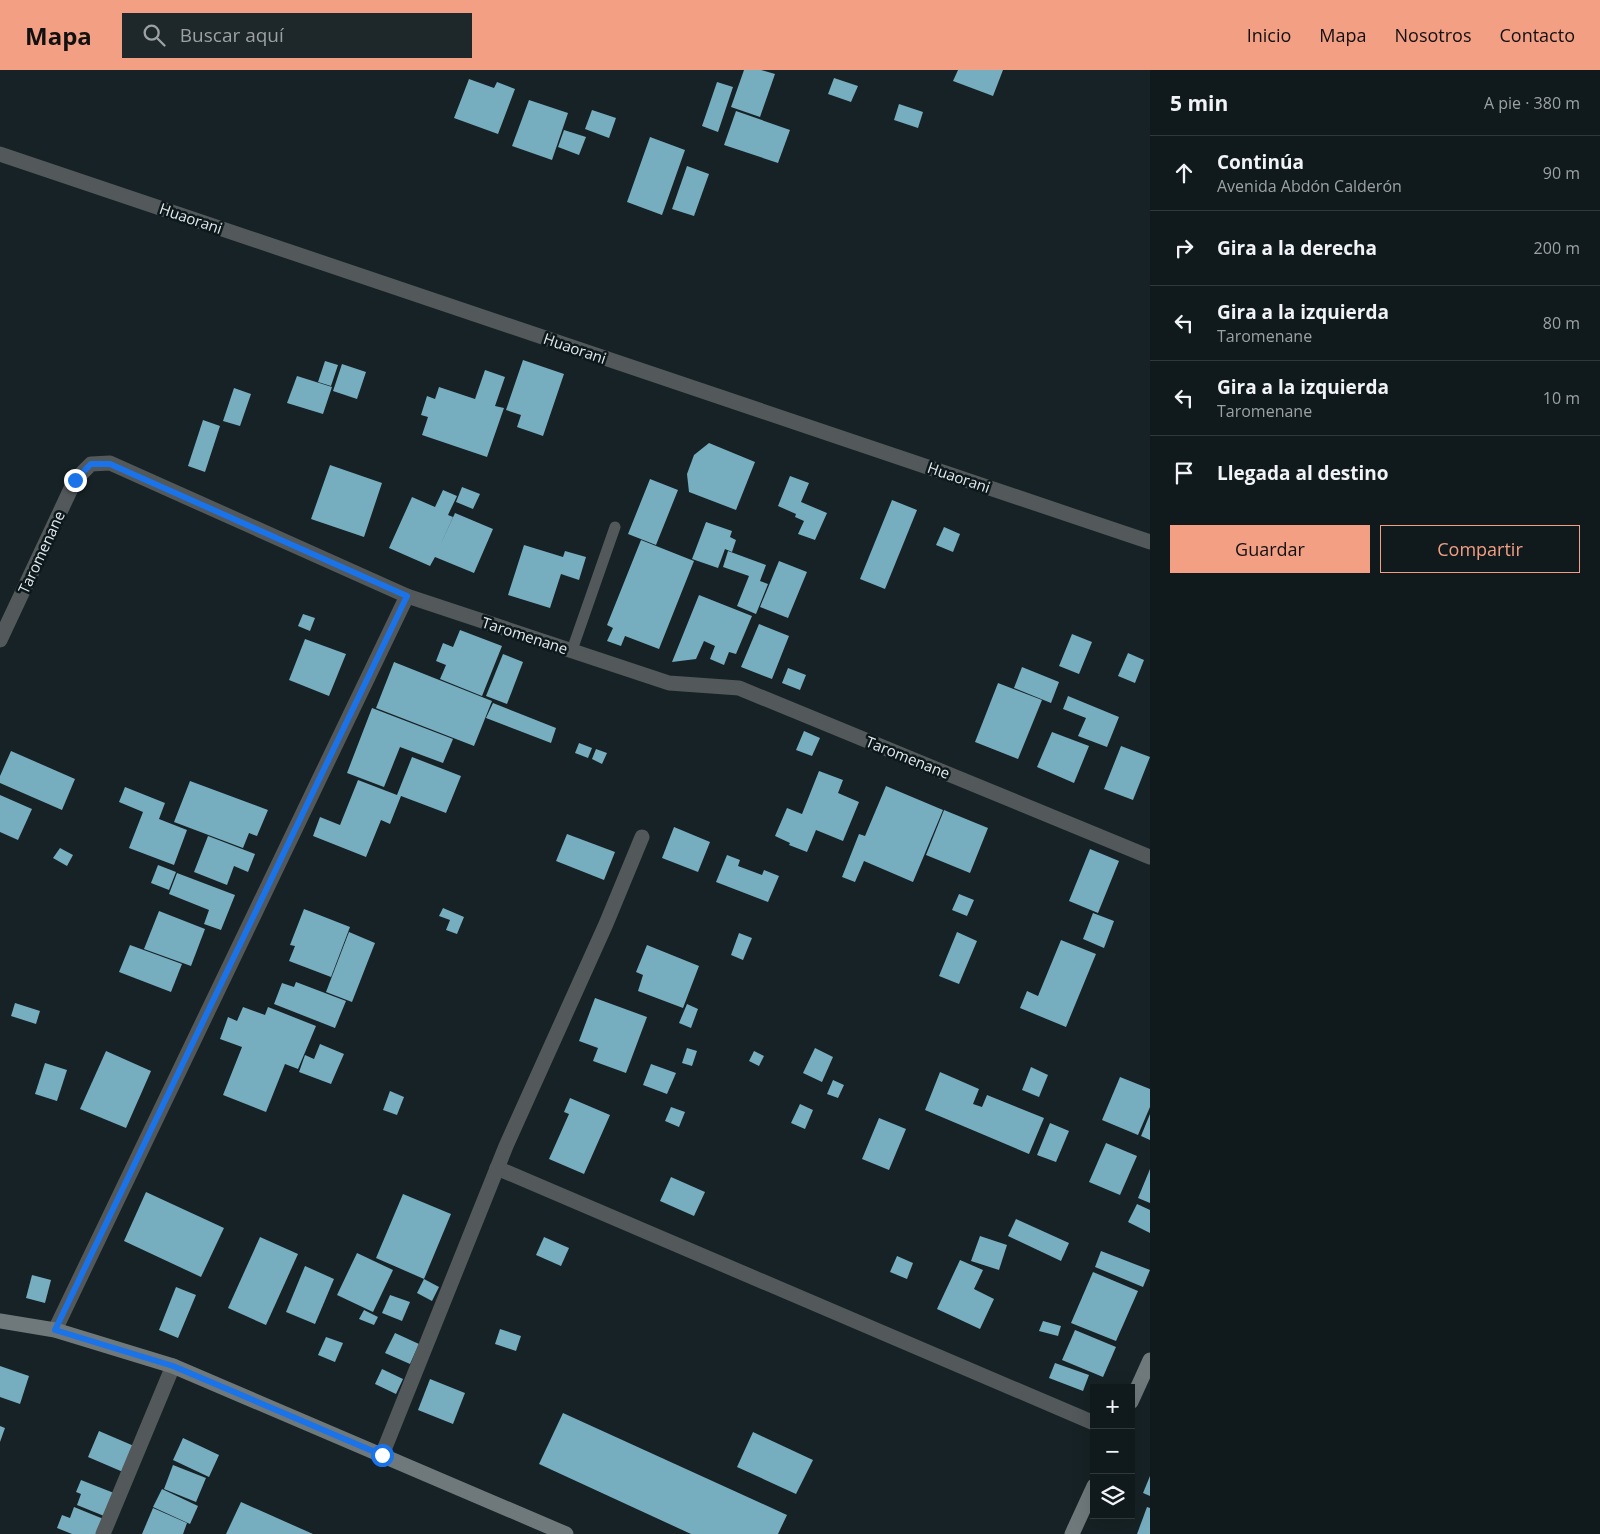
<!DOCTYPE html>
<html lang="es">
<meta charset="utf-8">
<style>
body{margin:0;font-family:"Open Sans",sans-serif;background:#1e2729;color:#f1f3f6}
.controls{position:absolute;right:15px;bottom:15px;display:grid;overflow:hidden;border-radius:0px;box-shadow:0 5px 20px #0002}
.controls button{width:45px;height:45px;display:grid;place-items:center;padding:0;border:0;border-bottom:1px solid #30383b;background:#101a1c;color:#f1f3f6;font:25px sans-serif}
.stop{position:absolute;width:15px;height:15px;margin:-11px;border:4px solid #1a73e8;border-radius:50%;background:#fff}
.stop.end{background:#1a73e8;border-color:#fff;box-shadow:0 1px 5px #0008}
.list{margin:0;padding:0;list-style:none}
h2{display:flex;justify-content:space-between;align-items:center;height:65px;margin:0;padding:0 20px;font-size:21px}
h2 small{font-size:16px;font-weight:400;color:#9ca1a3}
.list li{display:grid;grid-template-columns:32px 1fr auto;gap:15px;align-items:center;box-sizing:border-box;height:75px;padding:0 20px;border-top:1px solid #30383b}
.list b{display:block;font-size:19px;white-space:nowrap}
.list p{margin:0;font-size:16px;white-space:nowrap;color:#9ca1a3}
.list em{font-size:16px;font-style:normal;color:#9ca1a3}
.actions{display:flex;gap:10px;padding:15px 20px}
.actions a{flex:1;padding:11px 0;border:1px solid #f39f84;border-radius:0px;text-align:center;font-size:18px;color:#f39f84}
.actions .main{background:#f39f84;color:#111}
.icon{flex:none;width:28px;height:28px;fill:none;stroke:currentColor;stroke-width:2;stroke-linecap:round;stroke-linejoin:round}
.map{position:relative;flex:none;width:1150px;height:1464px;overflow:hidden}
header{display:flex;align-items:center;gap:30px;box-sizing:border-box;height:70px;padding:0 25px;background:#f39f84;color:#111}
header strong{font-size:24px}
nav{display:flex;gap:28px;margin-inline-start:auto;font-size:18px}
.search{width:350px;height:45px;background:#1e2729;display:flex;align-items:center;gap:12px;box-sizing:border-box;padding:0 18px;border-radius:0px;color:#9ca1a3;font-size:19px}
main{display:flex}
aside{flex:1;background:#101a1c}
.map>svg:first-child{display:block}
.building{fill:#76adbf}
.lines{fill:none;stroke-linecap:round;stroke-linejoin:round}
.lane{stroke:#53585a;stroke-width:11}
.street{stroke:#53585a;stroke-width:15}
.secondary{stroke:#6f797c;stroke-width:15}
.route{stroke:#1a73e8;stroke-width:6}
.labels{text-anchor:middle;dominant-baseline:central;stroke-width:5;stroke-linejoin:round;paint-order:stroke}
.street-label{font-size:15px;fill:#e2eaed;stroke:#0d181c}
</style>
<header>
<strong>Mapa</strong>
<div class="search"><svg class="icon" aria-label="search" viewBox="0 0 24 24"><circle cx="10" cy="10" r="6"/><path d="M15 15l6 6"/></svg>Buscar aquí</div>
<nav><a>Inicio</a><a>Mapa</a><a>Nosotros</a><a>Contacto</a></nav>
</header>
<main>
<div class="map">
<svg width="1150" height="1464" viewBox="0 0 1150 1464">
<rect width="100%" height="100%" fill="#162225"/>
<!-- building -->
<g class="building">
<path d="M744 0H761L775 4 760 47 731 37Z"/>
<path d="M958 0H1003L993 26 953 11Z"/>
<path d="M834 8 858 16 851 32 828 24Z"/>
<path d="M469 9 494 18 497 12 515 19 498 64 454 48Z"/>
<path d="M717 12 733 17 718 62 702 56Z"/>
<path d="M529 30 568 43 552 90 512 76Z"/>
<path d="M899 34 923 42 918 58 894 50Z"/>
<path d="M592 40 616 48 609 68 585 59Z"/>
<path d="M736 41 790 60 778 93 724 75Z"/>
<path d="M564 60 586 67 579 85 558 77Z"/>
<path d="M650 67 685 80 662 145 627 132Z"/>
<path d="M687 96 709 104 694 146 672 139Z"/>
<path d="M523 290 564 304 543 366 517 357 521 345 506 340Z"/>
<path d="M325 291 338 295 331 316 318 312Z"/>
<path d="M342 294 366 302 357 329 333 321Z"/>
<path d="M485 300 505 307 495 336 504 338 487 387 422 365 428 347 421 345 427 326 435 329 439 317 475 329Z"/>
<path d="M297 306 332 317 323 344 287 333Z"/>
<path d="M234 318 251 324 240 356 223 351Z"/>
<path d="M203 350 220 356 205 402 188 396Z"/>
<path d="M709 373 755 392 736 440 689 422 687 404 694 385Z"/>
<path d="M330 395 382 413 364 467 311 449Z"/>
<path d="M790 406 809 413 801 432 827 443 815 470 798 464 804 451 795 447 796 444 778 436Z"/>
<path d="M650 409 678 420 656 475 628 464Z"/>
<path d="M462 417 480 424 473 439 456 432Z"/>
<path d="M443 420 457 426 448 445 453 447 439 478 455 443 493 459 474 503 435 487 430 496 389 478 412 427 435 437Z"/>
<path d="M892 430 917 440 885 519 860 509Z"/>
<path d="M706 452 732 461 730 467 736 470 732 482 725 479 718 498 692 489Z"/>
<path d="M944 457 960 464 953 482 936 475Z"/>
<path d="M641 470 694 491 659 579 625 566 621 576 607 571 613 558 607 555Z"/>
<path d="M524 475 563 487 565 481 586 487 579 510 561 504 550 538 508 525Z"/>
<path d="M728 481 766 495 760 511 768 514 756 544 737 536 749 506 723 497Z"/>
<path d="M779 491 807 502 788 548 760 537Z"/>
<path d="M699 525 752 546 736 584 729 582 724 595 710 589 715 576 704 571 696 589 672 592Z"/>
<path d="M303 544 315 548 310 561 298 556Z"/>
<path d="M759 554 789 566 772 609 741 597Z"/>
<path d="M460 560 502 576 482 626 440 609 446 595 436 591 443 573 453 577Z"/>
<path d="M1072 564 1092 572 1079 604 1059 596Z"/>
<path d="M305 569 346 584 329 626 289 610Z"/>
<path d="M1128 583 1144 590 1135 613 1118 606Z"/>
<path d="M503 584 523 592 507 634 486 626Z"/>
<path d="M394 592 492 631 474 676 376 638Z"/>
<path d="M1022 597 1059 612 1051 633 1014 618Z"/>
<path d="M788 598 806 605 800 620 782 613Z"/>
<path d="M998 613 1042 630 1018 689 975 672Z"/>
<path d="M1068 626 1119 647 1107 677 1078 666 1086 648 1063 639Z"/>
<path d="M493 633 556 658 551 673 486 648Z"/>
<path d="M372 638 453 669 443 693 400 677 384 717 347 703Z"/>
<path d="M804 661 820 668 812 686 796 680Z"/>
<path d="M1052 662 1089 676 1074 713 1037 697Z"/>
<path d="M579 673 592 678 588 688 575 683Z"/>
<path d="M1121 676 1150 687 1133 730 1104 719Z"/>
<path d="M596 679 607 683 602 694 592 689Z"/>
<path d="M11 681 75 709 62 740 0 713V706Z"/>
<path d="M412 687 461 706 446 743 401 726 390 754 381 750 366 787 313 766 320 747 340 755 358 710 397 725Z"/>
<path d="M819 701 843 710 838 723 859 732 843 771 816 760 807 782 789 775 790 773 775 766 787 738 802 744Z"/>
<path d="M190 711 268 740 257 766 249 763 243 778 174 752Z"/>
<path d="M886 716 943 740 913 812 864 791 855 812 842 807 859 764 865 766Z"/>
<path d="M125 717 165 733 159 749 187 760 174 795 129 778 143 742 119 732Z"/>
<path d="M0 725 32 739 18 770 0 762Z"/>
<path d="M944 740 988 758 970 803 926 785Z"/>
<path d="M674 757 710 772 698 802 662 788Z"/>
<path d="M567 764 615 782 604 810 556 791Z"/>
<path d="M208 766 255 784 248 802 234 796 227 815 194 802Z"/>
<path d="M60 778 73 785 67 796 53 788Z"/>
<path d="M1090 779 1119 791 1098 843 1069 831Z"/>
<path d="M727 785 740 790 738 796 762 805 764 800 779 806 768 832 716 812Z"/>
<path d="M158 795 176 802 169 820 151 813Z"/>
<path d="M177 803 235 825 221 860 204 854 209 840 169 824Z"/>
<path d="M959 824 974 830 967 846 952 840Z"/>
<path d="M443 838 464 847 457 864 446 860 450 850 439 846Z"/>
<path d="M304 839 350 857 331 907 289 891 295 876 290 875Z"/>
<path d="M159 841 205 859 191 896 144 879Z"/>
<path d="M1093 843 1114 851 1104 878 1083 869Z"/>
<path d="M349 862 375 873 352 932 326 922Z"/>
<path d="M957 862 977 871 959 914 939 906Z"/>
<path d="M739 863 752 868 743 890 731 885Z"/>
<path d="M1061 870 1096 884 1066 957 1020 938 1027 921 1038 926Z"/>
<path d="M130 875 182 894 171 922 119 902Z"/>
<path d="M647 875 699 896 683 938 638 921 643 905 636 902Z"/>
<path d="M296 912 346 931 335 958 274 934 282 913 294 917Z"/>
<path d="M595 928 647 947 626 1003 593 991 598 978 579 971Z"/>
<path d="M15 933 40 941 36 954 11 946Z"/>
<path d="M687 934 698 939 691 958 679 953Z"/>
<path d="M243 937 265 945 268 937 316 956 298 999 285 994 266 1042 223 1025 242 977 220 969 228 947 237 951Z"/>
<path d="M320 974 344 984 331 1014 299 1002 305 985 314 989Z"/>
<path d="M687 978 697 981 692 996 682 993Z"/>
<path d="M815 978 833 987 822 1012 803 1003Z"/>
<path d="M106 981 151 1001 126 1058 80 1039Z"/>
<path d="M754 981 764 986 759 996 749 991Z"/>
<path d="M45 993 67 1000 57 1031 35 1024Z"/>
<path d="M651 994 676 1003 667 1024 643 1015Z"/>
<path d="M1031 997 1048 1005 1039 1027 1022 1020Z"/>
<path d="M940 1002 979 1019 973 1034 982 1037 987 1025 1044 1048 1029 1084 925 1040Z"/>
<path d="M1120 1007 1150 1019V1037L1138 1065 1102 1050Z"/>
<path d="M833 1010 844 1015 838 1028 827 1024Z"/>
<path d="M390 1021 404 1027 397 1045 383 1040Z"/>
<path d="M570 1028 610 1045 584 1104 549 1089 569 1044 564 1042Z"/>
<path d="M800 1034 813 1040 805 1059 791 1053Z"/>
<path d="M671 1037 685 1042 679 1057 665 1051Z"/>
<path d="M1150 1044V1070L1141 1066Z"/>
<path d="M879 1048 906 1059 889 1100 862 1089Z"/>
<path d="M1050 1053 1069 1061 1056 1092 1037 1085Z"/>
<path d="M1106 1073 1137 1086 1120 1125 1089 1112Z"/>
<path d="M1150 1099V1133L1138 1128Z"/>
<path d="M671 1107 705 1122 694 1146 660 1131Z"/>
<path d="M146 1122 224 1158 201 1207 124 1171Z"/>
<path d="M403 1124 451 1144 424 1209 376 1188Z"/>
<path d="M1137 1134 1150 1140V1163L1128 1152Z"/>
<path d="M1016 1149 1069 1173 1061 1191 1008 1166Z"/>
<path d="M980 1166 1007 1175 999 1200 971 1191Z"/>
<path d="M260 1167 298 1184 266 1255 228 1238Z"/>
<path d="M544 1167 569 1178 561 1196 536 1185Z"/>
<path d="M1101 1181 1150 1200 1143 1217 1095 1197Z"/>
<path d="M357 1183 393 1200 373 1242 337 1225Z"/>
<path d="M897 1186 913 1193 907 1209 890 1202Z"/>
<path d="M960 1190 983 1200 974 1219 994 1229 980 1259 937 1239Z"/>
<path d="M305 1196 334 1209 315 1254 286 1242Z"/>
<path d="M1093 1202 1138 1221 1116 1271 1071 1253Z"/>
<path d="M32 1205 51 1210 45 1233 26 1228Z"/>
<path d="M424 1209 439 1217 432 1231 417 1223Z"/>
<path d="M176 1217 196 1225 178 1268 159 1260Z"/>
<path d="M390 1225 410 1232 402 1251 382 1243Z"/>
<path d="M364 1240 378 1247 374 1255 359 1249Z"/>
<path d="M1043 1251 1061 1256 1058 1266 1039 1261Z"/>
<path d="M500 1259 521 1266 516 1281 495 1274Z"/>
<path d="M1075 1260 1116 1277 1103 1307 1062 1290Z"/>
<path d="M395 1263 419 1274 410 1294 385 1283Z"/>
<path d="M326 1267 343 1273 335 1292 318 1285Z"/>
<path d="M1055 1293 1089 1305 1083 1321 1049 1308Z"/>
<path d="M0 1296 29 1306 20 1334 0 1327Z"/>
<path d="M382 1299 403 1309 396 1324 375 1314Z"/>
<path d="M430 1309 465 1323 453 1354 418 1340Z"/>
<path d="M563 1343 787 1445 778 1464H691L539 1394Z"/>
<path d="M0 1356 5 1358 0 1372Z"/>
<path d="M99 1361 134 1376 123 1402 88 1387Z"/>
<path d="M753 1362 813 1390 796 1424 737 1397Z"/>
<path d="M183 1368 219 1385 209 1407 173 1390Z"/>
<path d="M173 1395 206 1408 196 1432 164 1419Z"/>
<path d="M1150 1406V1426L1143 1423Z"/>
<path d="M81 1410 119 1425 109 1448 77 1435 81 1424 76 1422Z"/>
<path d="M162 1419 198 1436 190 1454 153 1437Z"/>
<path d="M241 1432 313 1464H226Z"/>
<path d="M74 1437 106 1450 100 1464H72L57 1458 62 1445 70 1448Z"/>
<path d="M1147 1437 1150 1438V1464H1137Z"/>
<path d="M153 1438 187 1453 183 1464H142Z"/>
</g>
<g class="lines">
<!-- lane -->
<path class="lane" d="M572 580 615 457"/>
<!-- street -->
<g class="street">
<path d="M0 84 1150 472"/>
<path d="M0 570 75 410 91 394 110 393 407 526 669 613 739 618 1150 787"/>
<path d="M497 1098 1094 1353"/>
<path d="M55 1260 407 526"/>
<path d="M382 1385 506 1076 606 854 642 767"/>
<path d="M103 1464 173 1296"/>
</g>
<!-- secondary -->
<g class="secondary">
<path d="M0 1251 55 1260 173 1296 566 1464"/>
<path d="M1131 1332 1150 1290"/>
<path d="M1072 1464 1094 1416"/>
</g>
</g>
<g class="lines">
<!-- route -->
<path class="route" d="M75 410 91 394H110L407 526 55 1260 173 1296 382 1385"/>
</g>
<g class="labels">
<!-- street labels -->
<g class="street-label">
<text transform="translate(191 148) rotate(19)">Huaorani</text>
<text transform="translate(575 278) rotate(19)">Huaorani</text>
<text transform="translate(959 407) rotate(19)">Huaorani</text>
<text transform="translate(41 482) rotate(-65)">Taromenane</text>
<text transform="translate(525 565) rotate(18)">Taromenane</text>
<text transform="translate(908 687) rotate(22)">Taromenane</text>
</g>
</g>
</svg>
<div class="controls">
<button>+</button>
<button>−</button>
<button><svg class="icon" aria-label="layers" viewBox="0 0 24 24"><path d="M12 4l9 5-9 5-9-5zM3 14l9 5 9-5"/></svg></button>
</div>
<div class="stop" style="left:382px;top:1385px"></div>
<div class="stop end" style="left:75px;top:410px"></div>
</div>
<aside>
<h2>5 min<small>A pie · 380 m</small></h2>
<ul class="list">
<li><svg class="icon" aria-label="ahead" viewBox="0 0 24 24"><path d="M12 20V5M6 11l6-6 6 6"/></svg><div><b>Continúa</b><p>Avenida Abdón Calderón</p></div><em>90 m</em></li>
<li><svg class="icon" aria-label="right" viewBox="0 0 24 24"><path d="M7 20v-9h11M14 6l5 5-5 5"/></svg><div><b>Gira a la derecha</b></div><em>200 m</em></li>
<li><svg class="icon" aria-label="left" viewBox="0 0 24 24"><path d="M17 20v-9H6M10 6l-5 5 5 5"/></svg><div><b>Gira a la izquierda</b><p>Taromenane</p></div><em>80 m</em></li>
<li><svg class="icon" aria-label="left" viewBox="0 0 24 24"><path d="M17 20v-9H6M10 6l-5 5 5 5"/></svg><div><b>Gira a la izquierda</b><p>Taromenane</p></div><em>10 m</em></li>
<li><svg class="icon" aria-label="arrive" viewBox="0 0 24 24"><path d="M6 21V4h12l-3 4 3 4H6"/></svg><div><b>Llegada al destino</b></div></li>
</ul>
<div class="actions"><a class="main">Guardar</a><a>Compartir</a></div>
</aside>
</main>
